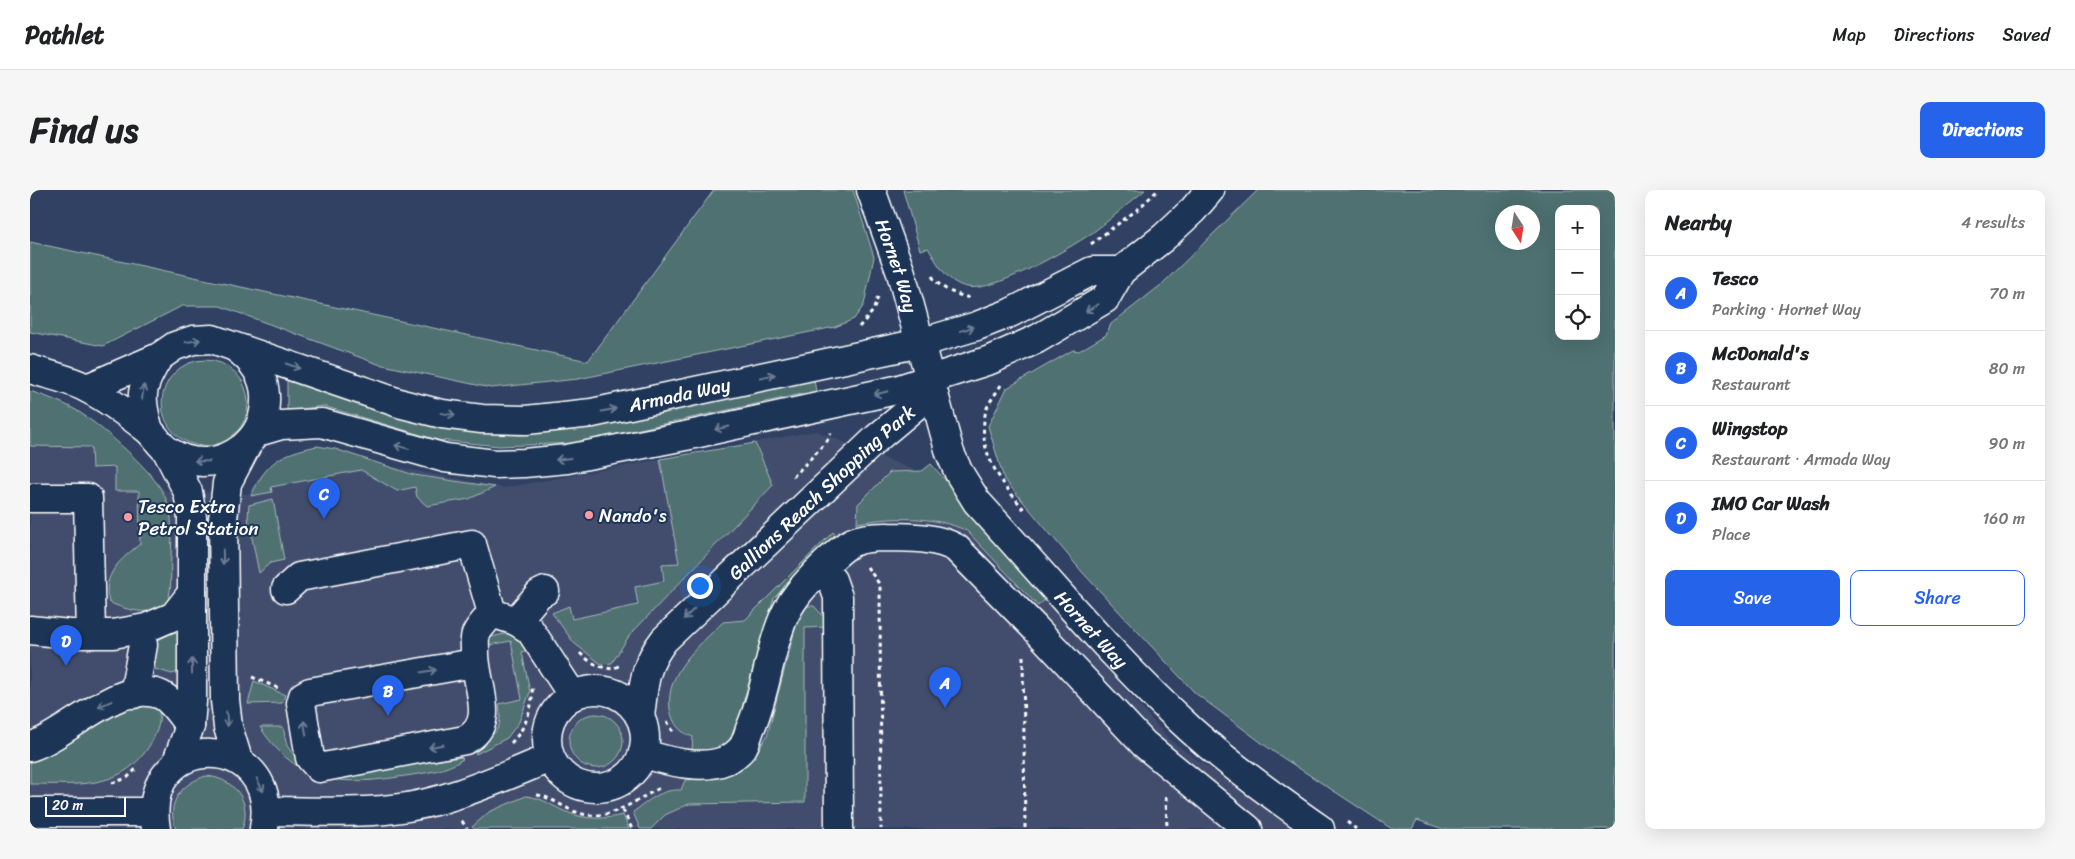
<!DOCTYPE html>
<meta charset="utf-8">
<style>
body{margin:0;font-family:Sriracha,sans-serif;background:#f6f6f6;color:#202124}
.controls{position:absolute;right:15px;top:15px;display:grid;overflow:hidden;border-radius:10px;box-shadow:0 5px 20px #0002}
.controls button{width:45px;height:45px;display:grid;place-items:center;padding:0;border:0;border-bottom:1px solid #e0e0e0;background:#fff;color:#202124;font:25px sans-serif}
.compass{position:absolute;left:1465px;top:15px;width:45px;height:45px;border-radius:50%;background:#fff;box-shadow:0 5px 20px #0002;rotate:168deg}
.scale{position:absolute;left:15px;bottom:12px;width:81px;box-sizing:border-box;padding-left:5px;border:2px solid #fff;border-top:0;font-size:14px;line-height:18px;white-space:nowrap;color:#fff;-webkit-text-stroke:4px #1d3557;paint-order:stroke}
.you{position:absolute;left:669px;top:395px;width:18px;height:18px;margin:-12px;border:4px solid #fff;border-radius:50%;background:#1a73e8;box-shadow:0 0 0 8px #1a73e833}
.badge{display:grid;place-items:center;width:32px;height:32px;border-radius:50%;background:#2563eb;color:#fff;font-size:16px;font-weight:700}
.pin{position:absolute;translate:-50% -41px;filter:drop-shadow(0 1px 2px #0008)}
.pin::after{content:'';position:absolute;top:26px;width:18px;height:15px;background:inherit;clip-path:polygon(0 0,100% 0,50% 100%)}
.list{margin:0;padding:0;list-style:none}
h2{display:flex;justify-content:space-between;align-items:center;height:65px;margin:0;padding:0 20px;font-size:21px}
h2 small{font-size:16px;font-weight:400;color:#757577}
.list li{display:grid;grid-template-columns:32px 1fr auto;gap:15px;align-items:center;box-sizing:border-box;height:75px;padding:0 20px;border-top:1px solid #e0e0e0}
.list b{display:block;font-size:19px;white-space:nowrap}
.list p{margin:0;font-size:16px;white-space:nowrap;color:#757577}
.list em{font-size:16px;font-style:normal;color:#757577}
.actions{display:flex;gap:10px;padding:15px 20px}
.actions a{flex:1;padding:11px 0;border:1px solid #2563eb;border-radius:10px;text-align:center;font-size:18px;color:#2563eb}
.actions .main{background:#2563eb;color:#fff}
.icon{flex:none;width:28px;height:28px;fill:none;stroke:currentColor;stroke-width:2;stroke-linecap:round;stroke-linejoin:round}
.map{position:relative;flex:none;width:1585px;height:639px;overflow:hidden;border-radius:10px}
header{display:flex;align-items:center;gap:30px;box-sizing:border-box;height:70px;padding:0 25px;background:#fff;border-bottom:1px solid #e0e0e0}
header strong{font-size:24px}
nav{display:flex;gap:28px;margin-inline-start:auto;font-size:18px}
.intro{display:flex;align-items:center;justify-content:space-between;box-sizing:border-box;height:120px;padding:0 30px}
h1{margin:0;font-size:35px}
.button{padding:12px 22px;border-radius:10px;background:#2563eb;color:#fff;font-size:18px;font-weight:700}
main{display:flex;gap:30px;padding:0 30px}
aside{flex:1;background:#fff;border-radius:10px;box-shadow:0 5px 20px #0002}
.map>svg:first-child{display:block}
.built{fill:#424d6e}
.green{fill:#4f7171;stroke:#a7b8b8;fill-rule:evenodd}
.lines{fill:none;stroke-linecap:round;stroke-linejoin:round}
.minor-casing{stroke:#fff;stroke-width:31}
.path{stroke:#fff;stroke-width:3;stroke-dasharray:4 4;stroke-linecap:butt}
.minor{stroke:#1d3557;stroke-width:28}
.oneway{stroke:#6c7c92}
.poi-dot{fill:#ff9aa2;stroke:#1d3557;stroke-width:2}
.labels{text-anchor:middle;dominant-baseline:central;stroke-width:4;stroke-linejoin:round;paint-order:stroke}
.street-label{font-size:19px;fill:#fff;stroke:#1d3557}
.poi-label{font-size:19px;fill:#fff;stroke:#1d3557;text-anchor:start}
</style>
<header>
<strong>Pathlet</strong>
<nav><a>Map</a><a>Directions</a><a>Saved</a></nav>
</header>
<div class="intro"><h1>Find us</h1><a class="button">Directions</a></div>
<main>
<div class="map">
<svg width="1585" height="639" viewBox="0 0 1585 639">
<rect width="100%" height="100%" fill="#304163"/>
<filter id="ink" filterUnits="userSpaceOnUse"><feTurbulence type="fractalNoise" baseFrequency=".02" numOctaves="2"/><feDisplacementMap in="SourceGraphic" scale="10" xChannelSelector="R" yChannelSelector="G"/><feConvolveMatrix kernelMatrix="1 2 1 2 8 2 1 2 1" color-interpolation-filters="sRGB"/></filter>
<g filter="url(#ink)">
<!-- built -->
<path class="built" d="M0 213 64 236 135 300 219 304 231 285 250 267 274 259 474 298 786 241 899 286 911 294 1141 551 1265 639H0Z"/>
<!-- green -->
<g class="green">
<path d="M684 0H823L844 67 834 115 824 129 805 137 548 189 461 198 348 174 190 116H152L73 156 0 142V52L558 171Z"/>
<path d="M873 0H1115C1098 14 1080 30 1062 43 1038 59 964 103 937 97 917 93 908 74 898 58L890 60Z"/>
<path d="M1228 0H1585V639H1413L1387 630 1382 639H1362L1244 562 1165 503 1053 383 974 289 958 236 977 198 1043 160 1049 161 1076 145 1081 134 1131 95ZM1529 19H1566V146H1529ZM1472 22H1502V52H1472Z"/>
<circle cx="175" cy="213" r="43"/>
<path d="M257 190 402 236 451 243 490 245 555 238 784 190 786 201 545 253 469 256 408 250 293 216 257 221Z"/>
<path d="M0 201C15 206 32 212 46 220 70 235 118 276 132 301 144 321 142 345 141 368 140 380 142 394 139 406 133 431 94 420 79 412 71 385 91 369 110 354L109 301H85V277L62 278 61 257 0 256Z"/>
<path d="M725 253 743 295 599 446 582 473 571 474 544 453 522 423 539 416 542 429 608 415 605 397 634 391 632 374 649 373 630 269Z"/>
<path d="M287 256 305 259 384 285 465 297 439 309 397 316 387 307 385 297 367 301 331 280 241 297 242 302 221 306C237 271 250 264 287 256Z"/>
<path d="M901 274 1019 406 1008 416 937 341C904 325 861 327 827 333L828 314 860 282 892 281Z"/>
<path d="M243 309 254 370 240 373 229 383 218 328 219 315Z"/>
<path d="M803 342 806 345 744 408 714 509 708 539 695 554 683 560H662L663 547C649 542 643 534 640 519 635 482 669 456 693 432L715 430Z"/>
<path d="M777 416H784L796 429V437L775 438V612L659 614 635 625 621 639H610L603 622C619 611 630 599 651 600L655 590 686 587 708 580 726 564 737 546 769 424Z"/>
<path d="M144 442 150 447 148 482 142 484 125 479 124 452Z"/>
<path d="M479 443 488 447 499 459 492 462 500 502 489 532 477 548 446 564 439 553C466 548 473 541 469 514L492 509 481 451 459 455 458 451 461 447Z"/>
<path d="M224 491 255 505 252 513 218 514Z"/>
<path d="M120 514 128 517C132 529 127 543 121 553 93 601 48 594 0 594V569L33 556 90 519Z"/>
<circle cx="566" cy="551" r="27"/>
<path d="M230 537H253L257 556 270 573 321 584 431 567 433 569C416 581 395 583 375 586 311 596 268 595 230 537Z"/>
<path d="M176 586C204 588 223 612 212 639H146C135 613 152 593 176 586Z"/>
<path d="M496 606C515 608 522 617 539 623 557 630 575 629 593 625L599 639H444L442 637 459 622Z"/>
</g>
<g class="lines">
<defs>
<g id="minor">
<path id="s1" d="M841 0 871 83 920 263 929 283 947 312C1017 388 1084 470 1161 540 1201 576 1246 608 1290 639"/>
<path d="M0 179C18 185 41 189 58 199 78 209 99 225 117 239 125 245 130 256 138 261 161 277 191 275 212 258 229 245 236 226 235 205 234 185 221 169 206 158"/>
<path id="s2" d="M57 198 129 167 145 156 163 150 182 149 372 214 412 224 452 229 496 230 562 223 890 153 947 136 980 123 1062 81H1091"/>
<path d="M119 240C109 207 110 197 129 167"/>
<path d="M227 242 251 235 292 233 415 268 465 274 494 273 537 269 655 246 866 200 960 170 1007 149 1075 109 1091 81 1133 48 1163 20 1180 0"/>
<path d="M137 261 158 302 162 327V511L160 536 146 574"/>
<path d="M0 308H58L61 444"/>
<path d="M786 383 802 390 808 407 809 639"/>
<path d="M256 399 269 387 442 354 462 423 486 431 500 440 543 506"/>
<path d="M486 431 509 404 515 401"/>
<path d="M0 440 40 444H83L116 438 144 426 162 403"/>
<path d="M444 473 280 502 273 506 271 513 280 568 289 578 435 550C470 533 443 491 445 460 445 455 444 449 446 444 449 437 457 429 462 423"/>
<circle cx="566" cy="549" r="49"/>
<path d="M104 504 113 455 110 440"/>
<path id="s3" d="M610 527C614 495 613 477 634 450L847 248 902 202"/>
<path d="M0 557C38 545 90 487 131 505 142 510 152 527 160 536"/>
<path d="M613 563C641 573 691 586 713 557 716 552 718 545 720 539 735 506 738 468 751 434 759 411 776 393 793 376 817 354 821 347 856 347 880 348 904 346 926 358L1005 438 1114 554 1218 639"/>
<path d="M208 570 198 537 195 510 193 329 197 293 218 253"/>
<path d="M237 621C279 621 322 624 363 619 418 613 470 588 520 568"/>
<path d="M0 622H123"/>
<path d="M126 639C108 538 252 540 234 638"/>
</g>
</defs>
<!-- minor casing -->
<use href="#minor" class="minor-casing"/>
<!-- path -->
<g class="path">
<path d="M1061 54 1108 19 1128 0"/>
<path d="M902 86C910 99 926 105 941 108"/>
<path d="M829 137 843 121 848 107"/>
<path d="M971 195C966 204 956 215 955 225 947 264 973 294 996 322"/>
<path d="M763 287 797 251 801 243"/>
<path d="M837 377 850 395 851 639"/>
<path d="M550 463C559 472 570 478 583 479L590 475"/>
<path d="M993 466 995 639"/>
<path d="M222 487 248 498"/>
<path d="M637 531 644 543"/>
<path d="M481 553C496 538 504 516 502 495"/>
<path d="M82 593 97 588 108 577"/>
<path d="M507 605C521 607 532 617 546 622 579 634 604 610 632 597"/>
<path d="M1136 607 1137 639"/>
<path d="M593 620 602 639"/>
<path d="M432 631 437 639"/>
<path d="M1317 632 1326 639"/>
</g>
<!-- minor -->
<use href="#minor" class="minor"/>
</g>
<!-- one-way arrows -->
<defs><path id="oneway-shaft" d="M-6 0H5M1.5-3L5.5 0L1.5 3" fill="none" stroke-width="1.6" stroke-linecap="round" stroke-linejoin="round" transform="scale(1.25)"/></defs>
<g class="oneway">
<use href="#oneway-shaft" transform="translate(1062 118) rotate(150)"/>
<use href="#oneway-shaft" transform="translate(937 139) rotate(-16)"/>
<use href="#oneway-shaft" transform="translate(163 151) rotate(-10)"/>
<use href="#oneway-shaft" transform="translate(263 176) rotate(19)"/>
<use href="#oneway-shaft" transform="translate(738 186) rotate(-12)"/>
<use href="#oneway-shaft" transform="translate(113 202) rotate(-83)"/>
<use href="#oneway-shaft" transform="translate(851 203) rotate(167)"/>
<use href="#oneway-shaft" transform="translate(579 220) rotate(-12)"/>
<use href="#oneway-shaft" transform="translate(418 224) rotate(8)"/>
<use href="#oneway-shaft" transform="translate(692 238) rotate(168)"/>
<use href="#oneway-shaft" transform="translate(372 257) rotate(-164)"/>
<use href="#oneway-shaft" transform="translate(533 269) rotate(173)"/>
<use href="#oneway-shaft" transform="translate(172 271) rotate(-179)"/>
<use href="#oneway-shaft" transform="translate(193 367) rotate(89)"/>
<use href="#oneway-shaft" transform="translate(659 424) rotate(136)"/>
<use href="#oneway-shaft" transform="translate(162 476) rotate(-90)"/>
<use href="#oneway-shaft" transform="translate(399 481) rotate(-10)"/>
<use href="#oneway-shaft" transform="translate(75 514) rotate(155)"/>
<use href="#oneway-shaft" transform="translate(197 529) rotate(84)"/>
<use href="#oneway-shaft" transform="translate(275 538) rotate(-100)"/>
<use href="#oneway-shaft" transform="translate(406 556) rotate(169)"/>
<use href="#oneway-shaft" transform="translate(230 595) rotate(63)"/>
</g>
</g>
<!-- markers -->
<g class="poi-dot">
<circle cx="559" cy="325" r="5"/>
<circle cx="98" cy="327" r="5"/>
</g>
<g class="labels">
<!-- street labels -->
<g class="street-label">
<text stroke="none"><textPath href="#s1" startOffset="80">Hornet Way</textPath></text>
<text stroke="none"><textPath href="#s2" startOffset="618">Armada Way</textPath></text>
<text stroke="none"><textPath href="#s3" startOffset="298">Gallions Reach Shopping Park</textPath></text>
<text stroke="none"><textPath href="#s1" startOffset="502">Hornet Way</textPath></text>
</g>
<!-- poi labels -->
<g class="poi-label">
<text x="108" y="316">Tesco Extra<tspan x="108" dy="22">Petrol Station</tspan></text>
<text x="569" y="325">Nando's</text>
</g>
</g>
</svg>
<div class="controls">
<button>+</button>
<button>−</button>
<button><svg class="icon" aria-label="locate" viewBox="0 0 24 24"><circle cx="12" cy="12" r="6"/><path d="M12 2v4M12 18v4M2 12h4M18 12h4"/></svg></button>
</div>
<svg class="compass" viewBox="-18 -18 36 36"><path d="M0-13l5 13h-10z" fill="#e53935"/><path d="M0 13l5-13h-10z" fill="#757577"/></svg>
<div class="scale">20 m</div>
<div class="you"></div>
<div class="pin badge" style="left:915px;top:518px">A</div>
<div class="pin badge" style="left:358px;top:526px">B</div>
<div class="pin badge" style="left:294px;top:329px">C</div>
<div class="pin badge" style="left:36px;top:476px">D</div>
</div>
<aside>
<h2>Nearby<small>4 results</small></h2>
<ul class="list">
<li><span class="badge">A</span><div><b>Tesco</b><p>Parking · Hornet Way</p></div><em>70 m</em></li>
<li><span class="badge">B</span><div><b>McDonald's</b><p>Restaurant</p></div><em>80 m</em></li>
<li><span class="badge">C</span><div><b>Wingstop</b><p>Restaurant · Armada Way</p></div><em>90 m</em></li>
<li><span class="badge">D</span><div><b>IMO Car Wash</b><p>Place</p></div><em>160 m</em></li>
</ul>
<div class="actions"><a class="main">Save</a><a>Share</a></div>
</aside>
</main>
